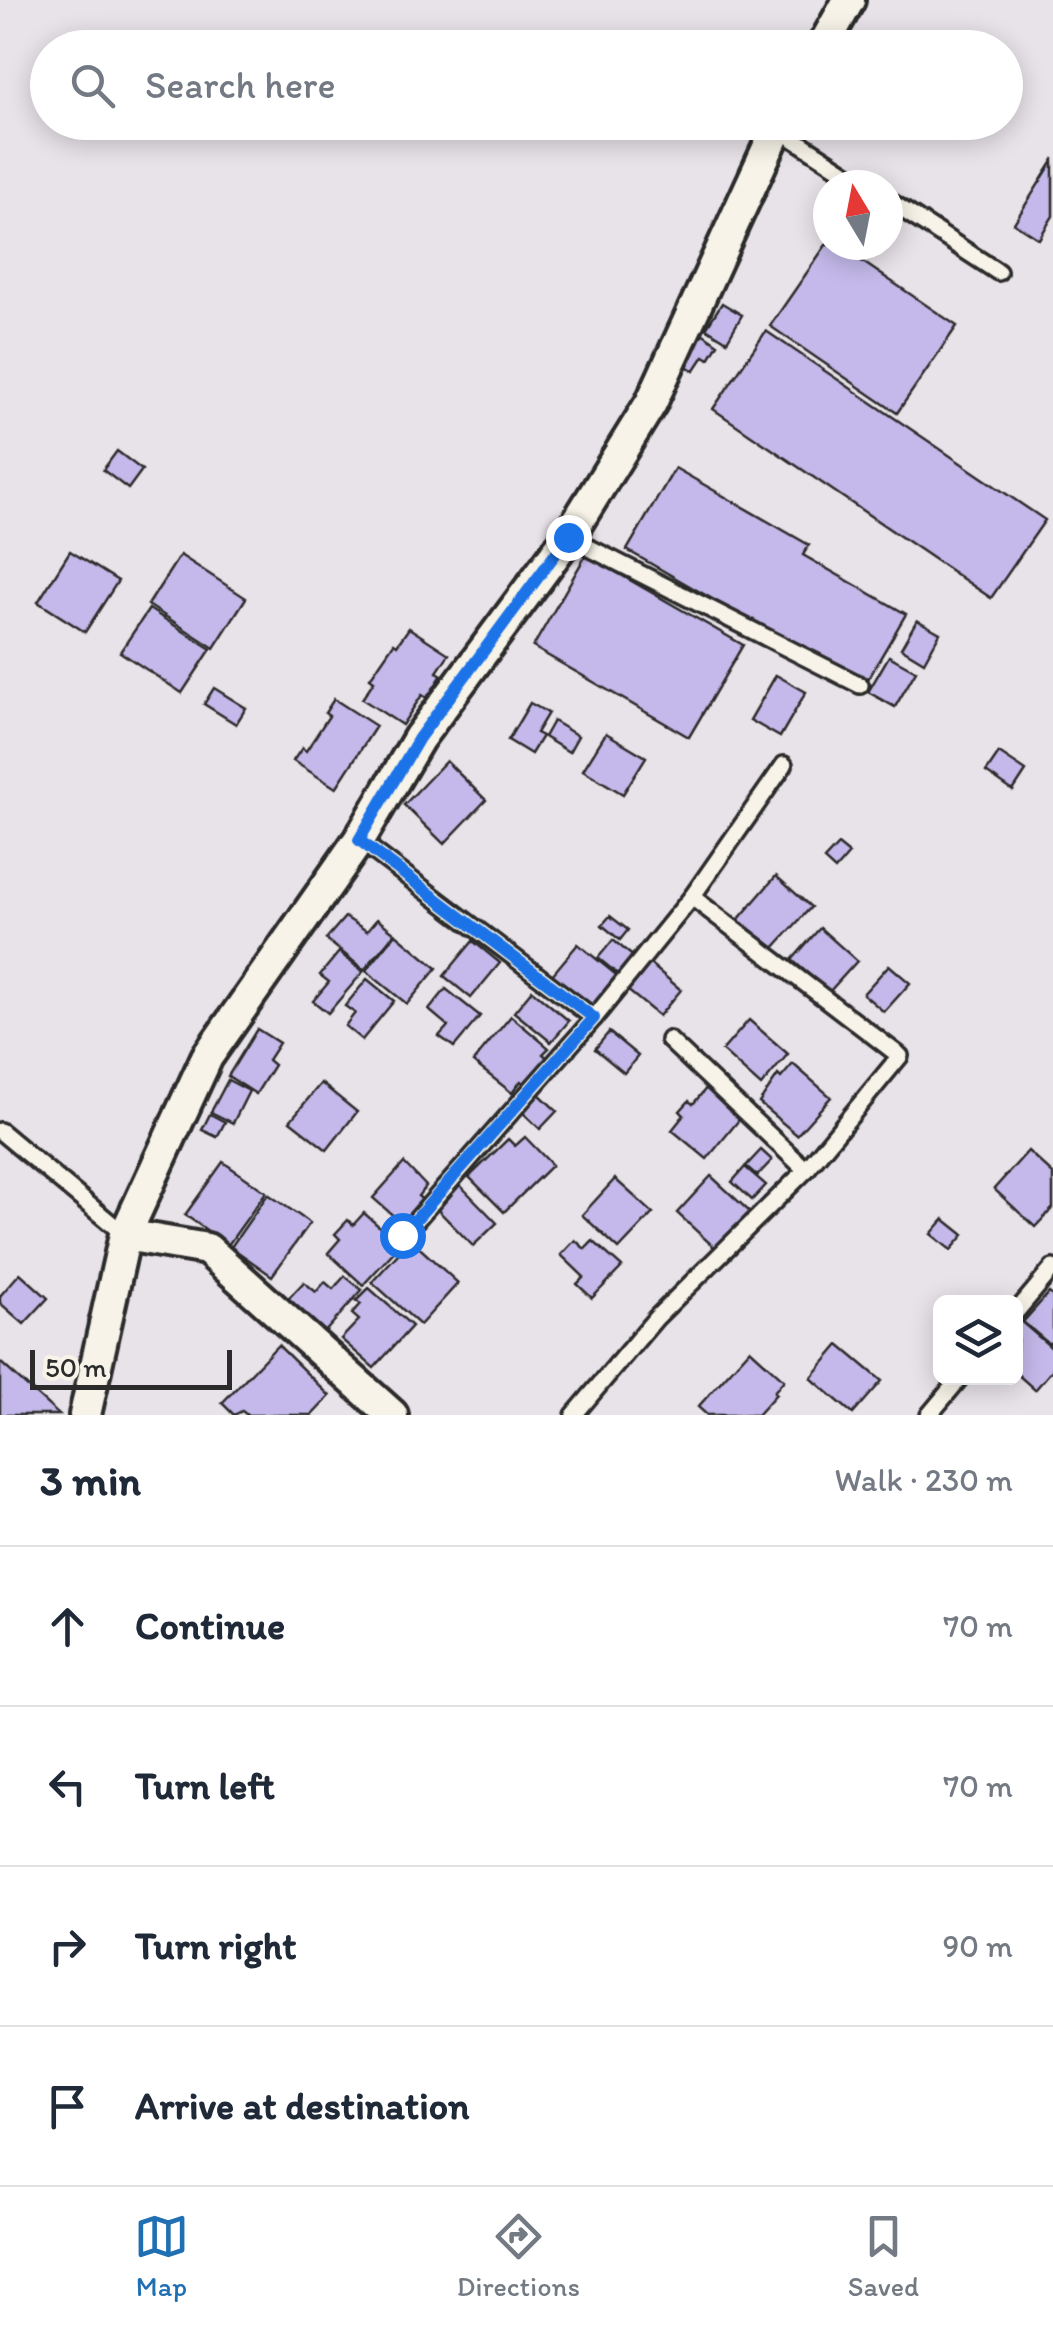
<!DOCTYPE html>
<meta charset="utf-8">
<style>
body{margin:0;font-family:Itim,sans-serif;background:#f6f6f7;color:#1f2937}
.controls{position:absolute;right:30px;bottom:30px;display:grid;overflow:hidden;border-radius:15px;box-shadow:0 5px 25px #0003}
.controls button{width:90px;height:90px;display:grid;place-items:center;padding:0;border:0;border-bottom:2px solid #e0e1e3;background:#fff;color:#1f2937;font:50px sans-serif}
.compass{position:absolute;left:813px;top:170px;width:90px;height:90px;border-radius:50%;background:#fff;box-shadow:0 5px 25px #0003;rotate:350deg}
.scale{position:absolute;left:30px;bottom:25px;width:202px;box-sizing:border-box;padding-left:10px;border:5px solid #2b2b2b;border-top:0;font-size:28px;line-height:35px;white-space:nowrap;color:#2b2b2b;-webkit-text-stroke:8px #f7f3e8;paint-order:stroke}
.stop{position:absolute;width:30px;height:30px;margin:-22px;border:8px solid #1a73e8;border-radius:50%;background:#fff}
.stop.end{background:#1a73e8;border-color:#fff;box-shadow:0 2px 10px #0008}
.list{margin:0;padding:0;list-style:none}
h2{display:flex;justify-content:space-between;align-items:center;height:130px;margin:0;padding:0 40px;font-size:42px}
h2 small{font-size:32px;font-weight:400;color:#747a83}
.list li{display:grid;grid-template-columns:65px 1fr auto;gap:30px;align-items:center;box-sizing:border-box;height:160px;padding:0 40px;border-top:2px solid #e0e1e3}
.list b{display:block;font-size:38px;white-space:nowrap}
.list em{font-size:32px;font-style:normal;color:#747a83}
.icon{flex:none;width:55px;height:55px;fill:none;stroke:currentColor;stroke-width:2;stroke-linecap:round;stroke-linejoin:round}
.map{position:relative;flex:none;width:1053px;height:1415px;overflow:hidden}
.search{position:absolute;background:#fff;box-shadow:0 5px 25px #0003;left:30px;right:30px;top:30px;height:110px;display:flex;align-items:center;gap:25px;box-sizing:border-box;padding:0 35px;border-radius:55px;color:#747a83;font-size:38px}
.sheet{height:770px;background:#fff}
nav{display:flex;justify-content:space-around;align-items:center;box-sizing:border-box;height:140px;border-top:2px solid #e0e1e3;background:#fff;font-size:28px;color:#747a83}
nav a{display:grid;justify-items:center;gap:5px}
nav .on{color:#1f6fb2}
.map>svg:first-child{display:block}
.building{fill:#c4b9ea;stroke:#2b2b2b;stroke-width:2.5}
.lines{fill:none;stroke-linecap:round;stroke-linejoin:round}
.service-casing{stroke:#2b2b2b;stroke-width:22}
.minor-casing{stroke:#2b2b2b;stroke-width:38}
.service{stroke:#f7f3e8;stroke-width:15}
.minor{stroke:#f7f3e8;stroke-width:30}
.route{stroke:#1a73e8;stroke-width:12}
</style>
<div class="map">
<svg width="1053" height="1415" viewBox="0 0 1053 1415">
<rect width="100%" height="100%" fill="#e8e2e9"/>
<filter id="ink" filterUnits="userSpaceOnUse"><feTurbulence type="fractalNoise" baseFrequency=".01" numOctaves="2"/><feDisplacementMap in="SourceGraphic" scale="20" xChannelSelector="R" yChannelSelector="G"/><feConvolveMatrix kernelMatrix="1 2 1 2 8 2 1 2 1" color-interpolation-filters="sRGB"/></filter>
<g filter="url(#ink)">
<!-- building -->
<g class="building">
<path d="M1053 161V216L1039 239 1014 223Z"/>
<path d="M828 242V245H838L957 326 897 413 770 326Z"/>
<path d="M722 303 742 315 727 341 706 328Z"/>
<path d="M766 331 1045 520 991 598 713 409Z"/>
<path d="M702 333 718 344 709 359 704 356 694 371 682 363Z"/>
<path d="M117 451 142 470 128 489 103 470Z"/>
<path d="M675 468 809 545 803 555 906 614 864 686 627 550Z"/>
<path d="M70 551 118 581 85 632 38 602Z"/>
<path d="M180 555 246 598 214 648 148 605Z"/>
<path d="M586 555 743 645 689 737 533 647Z"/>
<path d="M149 609 211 649 182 693 120 652Z"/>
<path d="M917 620 940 633 924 662 901 648Z"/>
<path d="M409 628 449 654 437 672 442 675 427 698 422 695 402 725 362 699 374 681 370 678 394 643 397 645Z"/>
<path d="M889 656 916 671 895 707 868 692Z"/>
<path d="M776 675 806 692 780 737 750 720Z"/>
<path d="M214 688 246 708 236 724 204 704Z"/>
<path d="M334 699 376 726 336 788 293 761 302 748 306 751 329 716 325 713Z"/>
<path d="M530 703 548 713 536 733 542 736 531 754 508 740Z"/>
<path d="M553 721 578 736 569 752 544 737Z"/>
<path d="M606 733 646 757 623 794 583 770Z"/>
<path d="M999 753 1026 771 1013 791 986 772Z"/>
<path d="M446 761 486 800 444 844 404 805Z"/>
<path d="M838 845 849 854 835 870 824 860Z"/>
<path d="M776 876 811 907 772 950 738 920Z"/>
<path d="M610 916 628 930 620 940 602 925Z"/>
<path d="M345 917 367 931 377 919 395 933 364 970 326 939Z"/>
<path d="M820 928 857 961 829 992 792 960Z"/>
<path d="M396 934 437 968 407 1004 366 971Z"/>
<path d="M613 940 635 958 620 976 598 958Z"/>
<path d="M473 941 500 963 471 998 444 976Z"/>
<path d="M578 944 620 978 593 1009 552 975Z"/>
<path d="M339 952 363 972 328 1013 313 1001 329 982 320 975Z"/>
<path d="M648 962 681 990 659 1016 626 989Z"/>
<path d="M889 965 910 983 884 1012 863 994Z"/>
<path d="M367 979 394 1001 362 1040 345 1026 355 1013 345 1006Z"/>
<path d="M446 989 480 1016 454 1047 439 1036 448 1026 429 1010Z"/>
<path d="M532 990 569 1021 551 1042 514 1012Z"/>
<path d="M511 1016 549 1048 543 1054 550 1060 528 1087 521 1081 512 1093 473 1062Z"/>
<path d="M749 1020 788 1054 761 1086 722 1051Z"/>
<path d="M257 1029 279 1043 268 1060 274 1065 256 1094 228 1076Z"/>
<path d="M609 1032 638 1056 624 1073 595 1049Z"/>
<path d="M793 1064 831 1097 797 1135 759 1103 778 1075 781 1078Z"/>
<path d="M228 1080 249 1091 233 1123 211 1112Z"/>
<path d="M321 1083 357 1112 327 1150 290 1121Z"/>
<path d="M708 1086 743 1115 707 1159 672 1130 684 1115 680 1111 689 1101 693 1104Z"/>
<path d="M537 1092 557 1111 540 1129 520 1110Z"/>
<path d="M210 1114 225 1122 217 1137 202 1130Z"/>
<path d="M525 1137 552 1165 504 1212 469 1177 508 1139 515 1146Z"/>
<path d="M761 1150 772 1160 757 1176 746 1166Z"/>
<path d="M1028 1151 1053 1174V1208L1035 1227 994 1189Z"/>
<path d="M223 1162 266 1192 228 1245 185 1215Z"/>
<path d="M404 1163 426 1186 418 1196 426 1203 405 1226 373 1198Z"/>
<path d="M745 1167 766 1185 752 1200 732 1182Z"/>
<path d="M711 1176 750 1212 716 1249 677 1213Z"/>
<path d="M615 1179 653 1213 619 1249 582 1215Z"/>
<path d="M459 1184 497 1223 473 1246 435 1207Z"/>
<path d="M268 1194 310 1223 272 1276 231 1247Z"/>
<path d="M364 1213 400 1245 363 1285 328 1253 340 1239 335 1234 348 1220 353 1225Z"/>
<path d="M944 1219 964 1235 951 1250 931 1234Z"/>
<path d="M411 1240 458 1283 420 1325 372 1282Z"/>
<path d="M575 1240 585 1249 593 1241 622 1267 592 1298 577 1284 584 1277 561 1255Z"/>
<path d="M20 1273 48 1298 24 1324 0 1303V1296Z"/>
<path d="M345 1276 362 1290 323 1334 286 1301 304 1282 316 1292 325 1282 333 1289Z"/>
<path d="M369 1288 412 1326 374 1368 341 1339 359 1320 352 1314 361 1304 356 1301Z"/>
<path d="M1049 1293 1053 1296V1340L1049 1344 1023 1322Z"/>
<path d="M1018 1319 1053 1349V1369L1035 1390 1016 1373Z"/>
<path d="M278 1345 330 1396 312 1415H247L242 1411 234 1415 222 1403Z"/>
<path d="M839 1345 882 1381 853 1414 811 1378Z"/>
<path d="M750 1349 784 1380 774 1392 776 1394 757 1415H707L698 1407Z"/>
<path d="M0 1362 59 1415H0Z"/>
</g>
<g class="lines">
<defs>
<g id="service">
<path d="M777 128 865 185"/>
<path d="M888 200 998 272"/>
<path d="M568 537 860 685"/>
<path d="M359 840 594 1018"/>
<path d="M669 1040 806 1170"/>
<path d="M0 1131 125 1235"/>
<path d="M403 1235 594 1018 692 897 784 765"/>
<path d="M1016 1312 1053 1268"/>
<path d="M574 1415 656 1318 806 1170 900 1056 692 897"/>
<path d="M929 1415 960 1378"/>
</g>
<g id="minor">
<path d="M822 48 849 0"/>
<path d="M125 1235 207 1249 392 1415"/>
<path d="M85 1415 125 1235 207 1057 359 840 419 738 568 537 651 403 780 122"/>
</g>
</defs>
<!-- service casing -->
<use href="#service" class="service-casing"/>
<!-- minor casing -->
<use href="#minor" class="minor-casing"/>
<!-- service -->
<use href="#service" class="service"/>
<!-- minor -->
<use href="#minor" class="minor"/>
</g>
</g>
<g class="lines" filter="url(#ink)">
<!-- route -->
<path class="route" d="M402 1235 594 1018 359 840 419 738 568 537"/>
</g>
</svg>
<div class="controls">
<button><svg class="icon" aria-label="layers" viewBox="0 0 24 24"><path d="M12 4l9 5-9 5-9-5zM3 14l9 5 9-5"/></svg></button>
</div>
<svg class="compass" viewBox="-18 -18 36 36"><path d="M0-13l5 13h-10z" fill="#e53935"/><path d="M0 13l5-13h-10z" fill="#747a83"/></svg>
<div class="scale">50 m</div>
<div class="stop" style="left:402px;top:1235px"></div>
<div class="stop end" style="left:568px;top:537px"></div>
<div class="search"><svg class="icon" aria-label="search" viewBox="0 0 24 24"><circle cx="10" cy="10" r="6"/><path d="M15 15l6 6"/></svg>Search here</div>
</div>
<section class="sheet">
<h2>3 min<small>Walk · 230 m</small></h2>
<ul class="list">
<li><svg class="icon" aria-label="ahead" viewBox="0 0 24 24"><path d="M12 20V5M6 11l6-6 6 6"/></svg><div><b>Continue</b></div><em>70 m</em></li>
<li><svg class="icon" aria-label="left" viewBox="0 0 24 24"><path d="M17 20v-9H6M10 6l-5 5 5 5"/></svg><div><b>Turn left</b></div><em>70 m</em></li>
<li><svg class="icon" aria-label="right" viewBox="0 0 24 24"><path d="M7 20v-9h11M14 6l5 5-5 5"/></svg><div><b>Turn right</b></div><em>90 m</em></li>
<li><svg class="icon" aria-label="arrive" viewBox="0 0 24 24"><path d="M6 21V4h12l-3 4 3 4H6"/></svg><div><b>Arrive at destination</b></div></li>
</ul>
</section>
<nav>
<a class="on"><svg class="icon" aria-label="map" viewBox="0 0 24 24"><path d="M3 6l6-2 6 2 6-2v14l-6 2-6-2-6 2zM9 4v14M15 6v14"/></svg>Map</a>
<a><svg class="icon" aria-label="directions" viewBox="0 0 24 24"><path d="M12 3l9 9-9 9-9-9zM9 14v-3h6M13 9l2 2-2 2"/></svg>Directions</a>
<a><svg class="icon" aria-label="saved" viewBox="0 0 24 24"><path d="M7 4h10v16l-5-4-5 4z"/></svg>Saved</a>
</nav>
